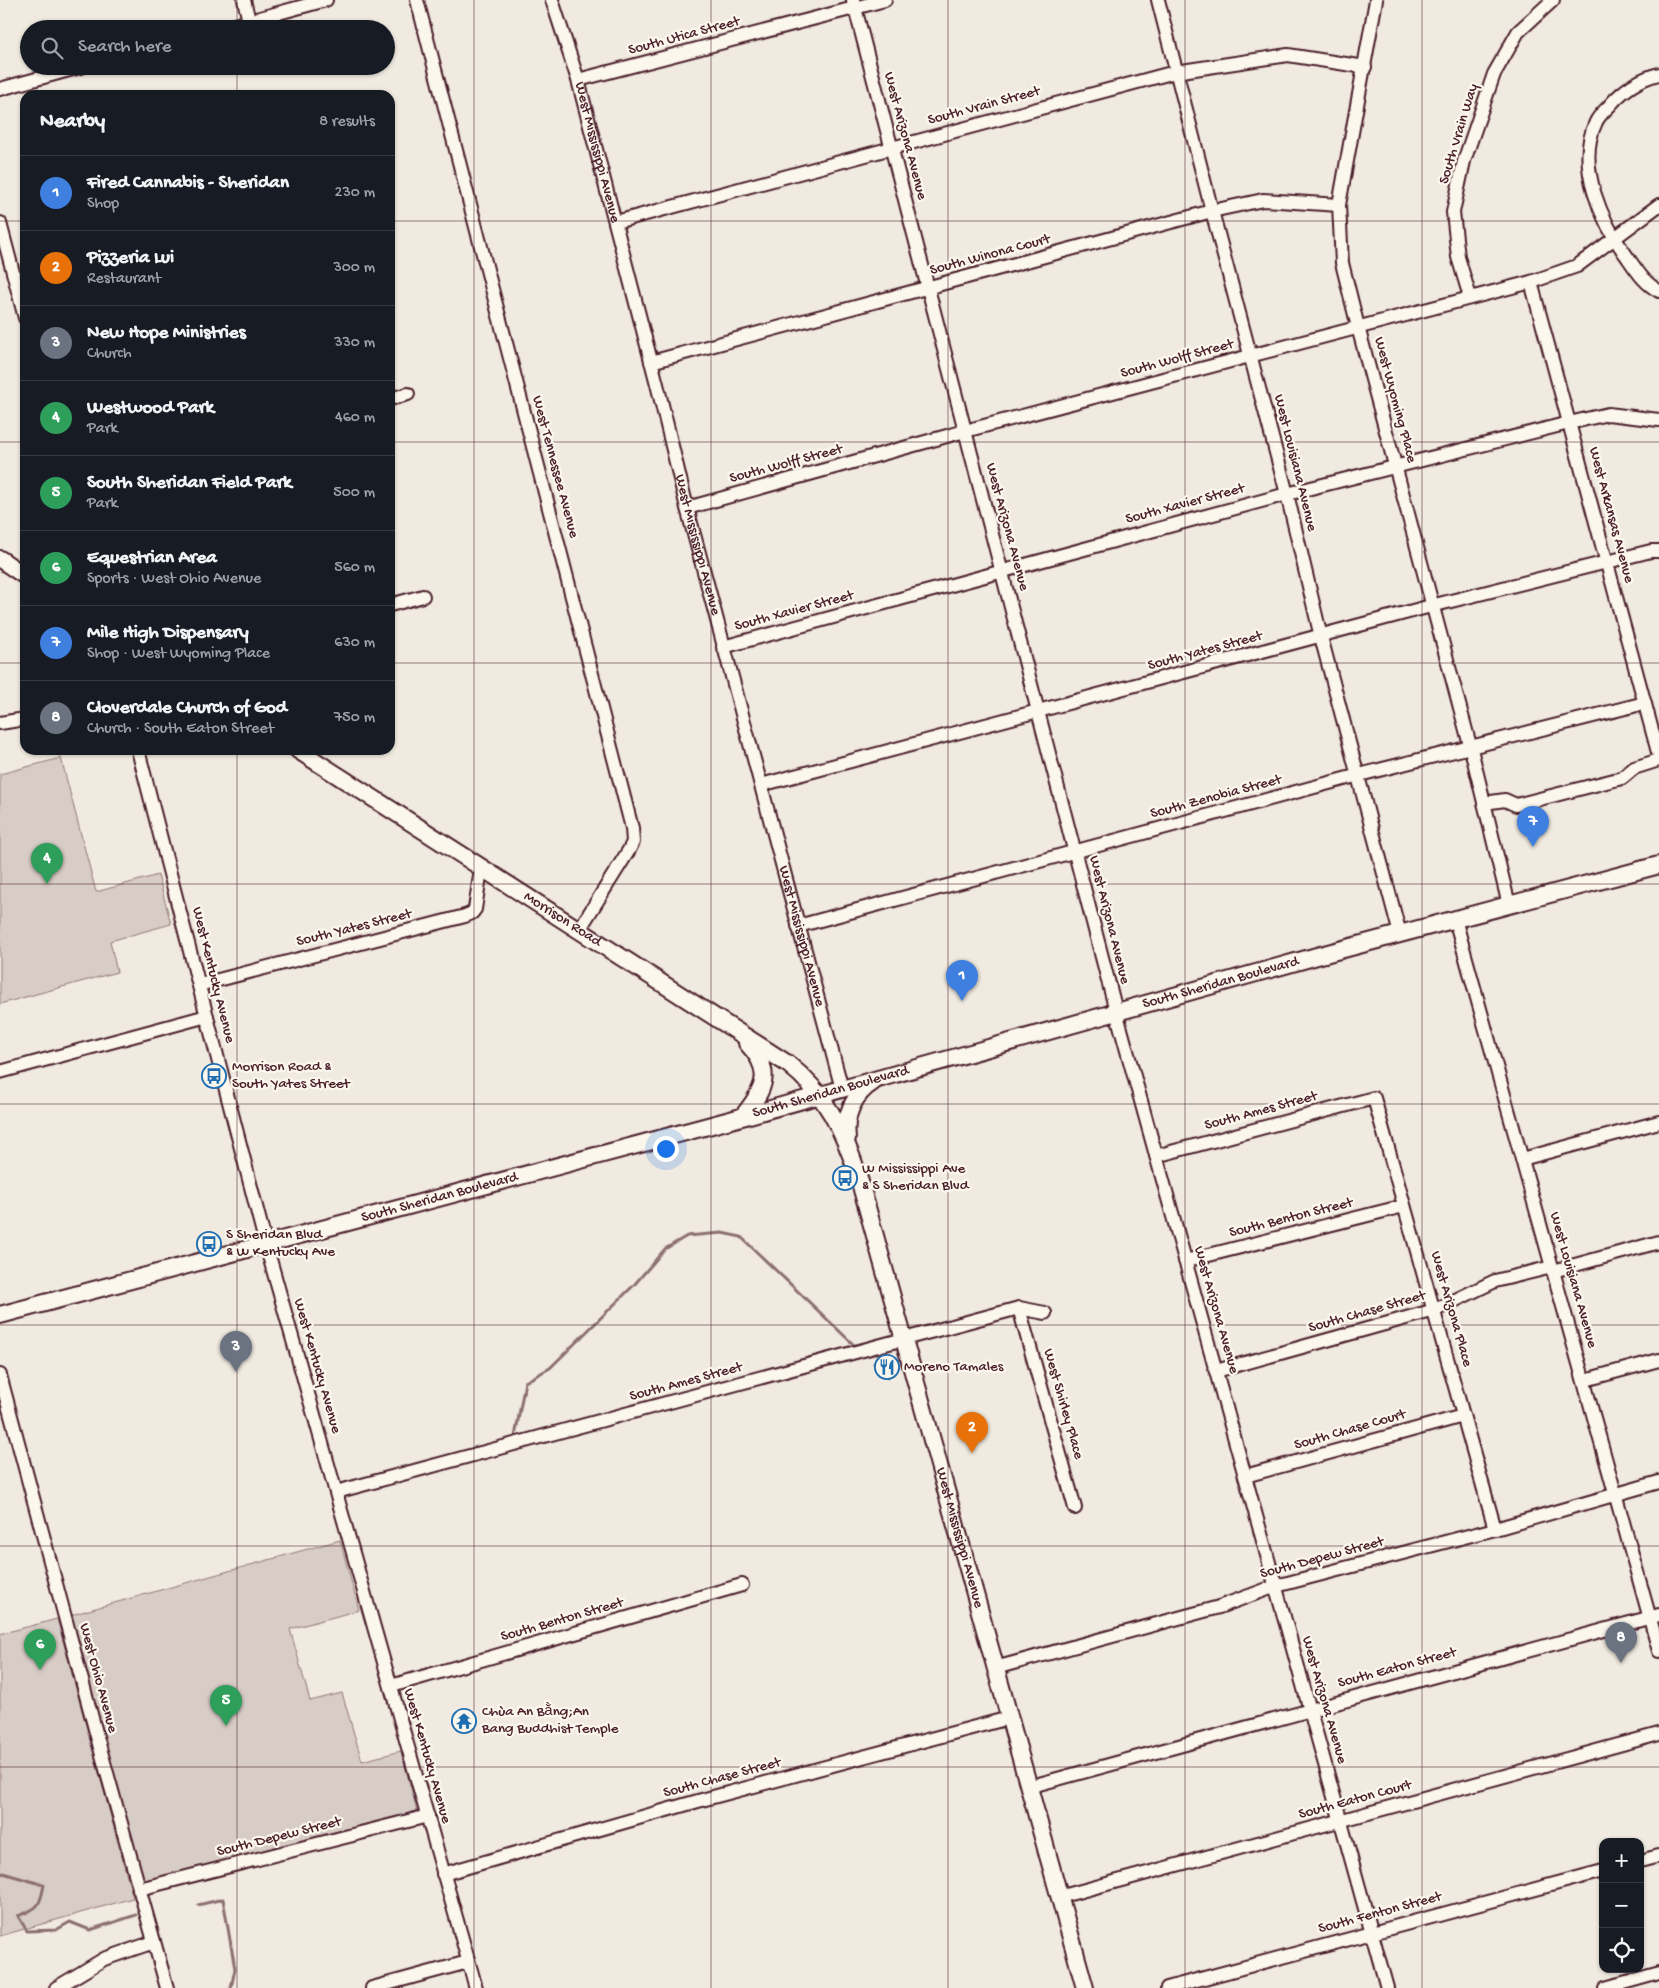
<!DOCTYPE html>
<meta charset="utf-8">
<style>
body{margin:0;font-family:"Gochi Hand",sans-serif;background:#242831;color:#f1f3f6}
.controls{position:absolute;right:15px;bottom:15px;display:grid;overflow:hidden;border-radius:10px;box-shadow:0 1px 4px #0004}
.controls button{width:45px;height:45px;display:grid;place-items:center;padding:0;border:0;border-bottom:1px solid #363941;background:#171b24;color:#f1f3f6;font:25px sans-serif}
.you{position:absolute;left:665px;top:1148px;width:18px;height:18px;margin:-12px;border:4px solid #fff;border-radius:50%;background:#1a73e8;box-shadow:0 0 0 8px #1a73e833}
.badge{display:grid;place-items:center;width:32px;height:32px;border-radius:50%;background:#1f6fb2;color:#fff;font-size:16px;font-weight:700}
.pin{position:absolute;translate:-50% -41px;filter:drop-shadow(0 1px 2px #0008)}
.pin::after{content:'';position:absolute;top:26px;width:18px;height:15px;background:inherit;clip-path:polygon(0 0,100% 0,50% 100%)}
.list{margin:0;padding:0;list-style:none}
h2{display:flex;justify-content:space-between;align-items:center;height:65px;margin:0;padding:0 20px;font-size:21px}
h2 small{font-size:16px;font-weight:400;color:#9ea1a6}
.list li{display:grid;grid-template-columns:32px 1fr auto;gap:15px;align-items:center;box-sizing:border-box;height:75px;padding:0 20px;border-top:1px solid #363941}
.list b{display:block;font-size:19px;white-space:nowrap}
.list p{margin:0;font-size:16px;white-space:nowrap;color:#9ea1a6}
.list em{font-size:16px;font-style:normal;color:#9ea1a6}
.icon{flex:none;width:28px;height:28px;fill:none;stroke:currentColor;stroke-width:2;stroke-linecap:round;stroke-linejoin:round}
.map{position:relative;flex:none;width:1659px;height:1988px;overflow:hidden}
.search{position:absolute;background:#171b24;box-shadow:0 1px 4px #0004;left:20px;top:20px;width:375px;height:55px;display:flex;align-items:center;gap:12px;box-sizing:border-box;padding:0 18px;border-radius:28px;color:#9ea1a6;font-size:19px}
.panel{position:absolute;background:#171b24;box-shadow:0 1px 4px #0004;left:20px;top:90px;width:375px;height:665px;border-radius:15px}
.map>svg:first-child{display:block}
.green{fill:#d8ccc6;stroke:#917678}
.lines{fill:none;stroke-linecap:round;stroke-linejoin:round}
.stream{stroke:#8c6f72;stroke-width:3}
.minor-casing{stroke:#4a1f2b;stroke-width:16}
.major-casing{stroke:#4a1f2b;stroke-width:20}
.minor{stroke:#fbf7ec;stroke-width:12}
.major{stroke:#fbf7ec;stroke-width:16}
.grid{fill:none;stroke:#4a1f2b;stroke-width:1;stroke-opacity:0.55}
.labels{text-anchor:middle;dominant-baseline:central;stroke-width:4.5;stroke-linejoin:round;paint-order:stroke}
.street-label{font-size:15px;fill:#4a1f2b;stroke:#fbf7ec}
.poi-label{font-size:15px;fill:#4a1f2b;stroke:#fbf7ec;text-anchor:start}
</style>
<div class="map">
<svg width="1659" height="1988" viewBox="0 0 1659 1988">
<rect width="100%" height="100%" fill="#f0eae0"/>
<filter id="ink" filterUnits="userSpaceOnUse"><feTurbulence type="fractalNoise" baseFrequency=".02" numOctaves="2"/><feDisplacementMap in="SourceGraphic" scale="10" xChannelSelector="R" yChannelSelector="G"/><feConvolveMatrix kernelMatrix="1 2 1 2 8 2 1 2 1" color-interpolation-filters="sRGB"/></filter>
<g filter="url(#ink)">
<!-- green -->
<g class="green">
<path d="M61 758 96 892 158 875 171 924 110 941 117 972 0 1004V774Z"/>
<path d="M340 1540 359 1610 290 1629 310 1701 342 1693 362 1761 401 1751 417 1811 143 1881 71 1615Z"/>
<path d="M57 1619 133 1898 0 1936V1634Z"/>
</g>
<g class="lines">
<!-- stream -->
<g class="stream">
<path d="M874 1363 888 1378"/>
<path d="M515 1437 525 1382 550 1368 634 1285 665 1249 687 1236 722 1233 741 1237 854 1345"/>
<path d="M0 1875 3 1873 44 1885C40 1906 39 1908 18 1916L27 1931 56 1930 70 1922 90 1930 136 1915"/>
<path d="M198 1905 223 1899 235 1969 231 1988"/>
</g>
<defs>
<g id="minor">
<path d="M244 0 249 21"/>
<path d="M417 0 632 828 633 842 629 850 579 930"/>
<path id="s1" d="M552 0 578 80 658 388 687 508 842 1089"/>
<path d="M853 0 1116 1011 1387 1988"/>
<path d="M1158 0 1212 211 1287 494 1321 637 1400 934"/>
<path d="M1376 0 1339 205 1342 263 1358 327 1471 749 1509 905"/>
<path d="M220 29 326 0"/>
<path d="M1659 74C1641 78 1623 90 1611 104 1607 109 1599 115 1596 122 1575 165 1602 223 1628 258 1637 271 1645 284 1659 291"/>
<path d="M578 80 885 0"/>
<path d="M0 89 84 66"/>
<path d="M616 222 1175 72 1288 55 1365 67"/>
<path d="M0 223 25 318"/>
<path d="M1531 282 1659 756"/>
<path d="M1470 297 1458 257 1453 212 1464 161 1494 74 1518 32 1553 0"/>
<path d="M651 362 1212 211 1263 200 1339 205"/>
<path d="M390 399 408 394"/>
<path d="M687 508 965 431 1531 282 1577 266 1659 205"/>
<path d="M390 605 423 596"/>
<path d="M723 647 1287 494 1569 423 1608 414 1659 420"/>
<path d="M0 723 25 719"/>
<path d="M138 750 266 1245 476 1988"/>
<path d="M761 785 1431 606 1651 551H1659"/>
<path d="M1484 803 1505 800 1516 805 1622 778 1634 768 1659 760"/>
<path d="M1455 919 1659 1651"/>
<path d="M798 926 1359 775 1645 703"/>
<path d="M199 985 465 916 472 913 475 909 481 869"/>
<path d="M0 1072 207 1016"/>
<path d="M1156 1156 1374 1098 1495 1529"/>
<path d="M1522 1159 1659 1122"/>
<path d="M1185 1261 1404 1206"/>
<path d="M1553 1271 1659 1242"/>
<path d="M1019 1308 1075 1508"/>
<path d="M1216 1371 1435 1310 1495 1281 1552 1267"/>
<path d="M0 1375 102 1755 167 1988"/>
<path d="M1585 1380 1659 1360"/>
<path d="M1245 1476 1463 1416"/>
<path d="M336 1492 1019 1308 1045 1313"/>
<path d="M995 1668 1219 1607 1276 1586 1495 1529 1659 1482"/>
<path d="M391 1686 742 1585"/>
<path d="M1028 1787 1659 1615"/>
<path d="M1640 1861 1659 1856"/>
<path d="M443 1874 698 1801 1009 1718"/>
<path d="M139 1889 428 1816"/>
<path d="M1059 1897 1659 1734"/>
<path d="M56 1988 104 1959 154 1942"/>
<path d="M372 1988 468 1962"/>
<path d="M1167 1988 1603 1871"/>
<path d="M1605 1988 1659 1973"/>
</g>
<g id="major">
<path d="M0 559 25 576"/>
<path id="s2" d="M298 750 788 1064C826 1094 843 1130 858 1175L1085 1988"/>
<path d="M743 1116C765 1089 774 1071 747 1043"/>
<path d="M847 1138C844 1115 854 1094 873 1082"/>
<path id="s3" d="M0 1315 749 1115 1317 956 1659 865"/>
</g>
</defs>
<!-- minor casing -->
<use href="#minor" class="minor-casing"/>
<!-- major casing -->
<use href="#major" class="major-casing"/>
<!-- minor -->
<use href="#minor" class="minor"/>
<!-- major -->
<use href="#major" class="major"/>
</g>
</g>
<!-- grid -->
<path class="grid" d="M237 0V29M474 0V1988M711 0V1988M948 0V1988M1185 0V1988M1422 0V1988M237 66V95M0 221H25M390 221H1659M0 442H25M390 442H1659M0 663H25M390 663H1659M237 750V1988M0 884H1659M0 1104H1659M0 1325H1659M0 1546H1659M0 1767H1659"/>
<!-- icons -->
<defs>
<symbol id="bus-ring" viewBox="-11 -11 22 22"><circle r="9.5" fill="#fbf7ec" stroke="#1f6fb2" stroke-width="1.5"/><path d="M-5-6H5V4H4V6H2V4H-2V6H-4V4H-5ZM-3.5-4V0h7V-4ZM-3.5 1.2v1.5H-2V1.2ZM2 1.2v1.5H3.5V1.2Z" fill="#1f6fb2"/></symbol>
<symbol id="restaurant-ring" viewBox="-11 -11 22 22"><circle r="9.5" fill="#fbf7ec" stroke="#1f6fb2" stroke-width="1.5"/><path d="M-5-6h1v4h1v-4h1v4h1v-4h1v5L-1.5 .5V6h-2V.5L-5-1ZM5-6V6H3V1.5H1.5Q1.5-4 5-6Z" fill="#1f6fb2"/></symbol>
<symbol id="temple-ring" viewBox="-11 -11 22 22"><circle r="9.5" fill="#fbf7ec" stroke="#1f6fb2" stroke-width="1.5"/><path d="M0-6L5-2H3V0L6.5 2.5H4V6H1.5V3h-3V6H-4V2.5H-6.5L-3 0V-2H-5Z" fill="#1f6fb2"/></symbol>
</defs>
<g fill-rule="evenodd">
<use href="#bus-ring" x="200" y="1062" width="28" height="28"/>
<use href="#bus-ring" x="831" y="1164" width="28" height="28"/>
<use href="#bus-ring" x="195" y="1230" width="28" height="28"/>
<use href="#restaurant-ring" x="873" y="1353" width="28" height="28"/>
<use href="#temple-ring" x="450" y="1707" width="28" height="28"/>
</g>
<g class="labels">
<!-- street labels -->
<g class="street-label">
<text transform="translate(684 36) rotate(-15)">South Utica Street</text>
<text transform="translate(984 106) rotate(-15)">South Vrain Street</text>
<text transform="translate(1459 134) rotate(-73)">South Vrain Way</text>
<text transform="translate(905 136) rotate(75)">West Arizona Avenue</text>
<text stroke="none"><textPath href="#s1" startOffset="159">West Mississippi Avenue</textPath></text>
<text transform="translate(990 255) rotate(-15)">South Winona Court</text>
<text transform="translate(1177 359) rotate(-15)">South Wolff Street</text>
<text transform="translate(1395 400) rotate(75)">West Wyoming Place</text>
<text transform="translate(1295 463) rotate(76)">West Louisiana Avenue</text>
<text transform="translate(786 464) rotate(-15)">South Wolff Street</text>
<text transform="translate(555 467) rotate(75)">West Tennessee Avenue</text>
<text transform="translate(1185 504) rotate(-15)">South Xavier Street</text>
<text transform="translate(1611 515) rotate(75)">West Arkansas Avenue</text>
<text transform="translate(1007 527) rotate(75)">West Arizona Avenue</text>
<text stroke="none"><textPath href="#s1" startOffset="564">West Mississippi Avenue</textPath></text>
<text transform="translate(794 611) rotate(-15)">South Xavier Street</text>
<text transform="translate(1205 651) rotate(-15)">South Yates Street</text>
<text transform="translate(1216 797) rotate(-15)">South Zenobia Street</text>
<text stroke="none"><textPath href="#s2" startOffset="314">Morrison Road</textPath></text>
<text transform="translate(1109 920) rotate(76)">West Arizona Avenue</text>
<text transform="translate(354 928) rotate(-14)">South Yates Street</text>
<text stroke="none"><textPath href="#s1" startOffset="969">West Mississippi Avenue</textPath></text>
<text transform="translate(213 975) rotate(76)">West Kentucky Avenue</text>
<text stroke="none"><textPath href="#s3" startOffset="1265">South Sheridan Boulevard</textPath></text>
<text stroke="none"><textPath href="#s3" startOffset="860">South Sheridan Boulevard</textPath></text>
<text transform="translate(1261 1111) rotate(-15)">South Ames Street</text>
<text stroke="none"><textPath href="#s3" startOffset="455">South Sheridan Boulevard</textPath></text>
<text transform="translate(1291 1218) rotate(-14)">South Benton Street</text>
<text transform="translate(1573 1280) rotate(74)">West Louisiana Avenue</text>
<text transform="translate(1451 1309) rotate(74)">West Arizona Place</text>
<text transform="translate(1216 1310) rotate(74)">West Arizona Avenue</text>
<text transform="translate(1367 1312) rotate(-16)">South Chase Street</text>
<text transform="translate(317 1366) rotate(74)">West Kentucky Avenue</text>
<text transform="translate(686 1382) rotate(-15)">South Ames Street</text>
<text transform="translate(1063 1404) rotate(74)">West Shirley Place</text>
<text transform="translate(1350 1430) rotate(-16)">South Chase Court</text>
<text stroke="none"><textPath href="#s2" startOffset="1092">West Mississippi Avenue</textPath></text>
<text transform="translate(1322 1558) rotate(-15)">South Depew Street</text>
<text transform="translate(562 1620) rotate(-16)">South Benton Street</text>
<text transform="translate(1397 1668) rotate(-15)">South Eaton Street</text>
<text transform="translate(98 1678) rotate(75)">West Ohio Avenue</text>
<text transform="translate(1324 1700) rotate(74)">West Arizona Avenue</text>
<text transform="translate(427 1756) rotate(74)">West Kentucky Avenue</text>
<text transform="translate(722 1778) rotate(-15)">South Chase Street</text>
<text transform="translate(1355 1800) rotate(-15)">South Eaton Court</text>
<text transform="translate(279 1837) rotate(-14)">South Depew Street</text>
<text transform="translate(1380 1913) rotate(-15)">South Fenton Street</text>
</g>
<!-- poi labels -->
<g class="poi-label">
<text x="232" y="1067">Morrison Road &amp;<tspan x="232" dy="17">South Yates Street</tspan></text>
<text x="862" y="1169">W Mississippi Ave<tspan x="862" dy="17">&amp; S Sheridan Blvd</tspan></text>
<text x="226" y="1235">S Sheridan Blvd<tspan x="226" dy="17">&amp; W Kentucky Ave</tspan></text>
<text x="904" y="1367">Moreno Tamales</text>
<text x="482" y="1712">Chùa An Bằng;An<tspan x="482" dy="17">Bang Buddhist Temple</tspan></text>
</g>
</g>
</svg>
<div class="controls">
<button>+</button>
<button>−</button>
<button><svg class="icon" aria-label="locate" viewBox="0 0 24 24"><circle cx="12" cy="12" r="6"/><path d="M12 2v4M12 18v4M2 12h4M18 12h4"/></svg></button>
</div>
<div class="you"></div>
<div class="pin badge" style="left:962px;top:1001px;background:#3f7fe0">1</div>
<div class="pin badge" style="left:972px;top:1453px;background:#e8710a">2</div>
<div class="pin badge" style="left:236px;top:1372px;background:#6b7280">3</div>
<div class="pin badge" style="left:47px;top:884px;background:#2e9e5b">4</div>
<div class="pin badge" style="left:226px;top:1726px;background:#2e9e5b">5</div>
<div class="pin badge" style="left:40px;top:1670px;background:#2e9e5b">6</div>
<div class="pin badge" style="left:1533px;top:847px;background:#3f7fe0">7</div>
<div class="pin badge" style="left:1621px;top:1663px;background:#6b7280">8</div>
<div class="search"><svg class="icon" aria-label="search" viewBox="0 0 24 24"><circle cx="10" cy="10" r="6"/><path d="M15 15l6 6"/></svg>Search here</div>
<section class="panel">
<h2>Nearby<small>8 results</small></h2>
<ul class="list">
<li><span class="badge" style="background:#3f7fe0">1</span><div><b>Fired Cannabis - Sheridan</b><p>Shop</p></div><em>230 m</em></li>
<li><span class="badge" style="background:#e8710a">2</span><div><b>Pizzeria Lui</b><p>Restaurant</p></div><em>300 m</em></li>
<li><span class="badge" style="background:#6b7280">3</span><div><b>New Hope Ministries</b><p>Church</p></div><em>330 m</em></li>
<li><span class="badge" style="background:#2e9e5b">4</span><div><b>Westwood Park</b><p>Park</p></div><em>460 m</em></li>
<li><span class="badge" style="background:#2e9e5b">5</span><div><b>South Sheridan Field Park</b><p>Park</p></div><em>500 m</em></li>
<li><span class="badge" style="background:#2e9e5b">6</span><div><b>Equestrian Area</b><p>Sports · West Ohio Avenue</p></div><em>560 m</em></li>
<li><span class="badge" style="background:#3f7fe0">7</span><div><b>Mile High Dispensary</b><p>Shop · West Wyoming Place</p></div><em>630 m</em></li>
<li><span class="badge" style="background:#6b7280">8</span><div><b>Cloverdale Church of God</b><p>Church · South Eaton Street</p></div><em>750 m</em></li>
</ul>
</section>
</div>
